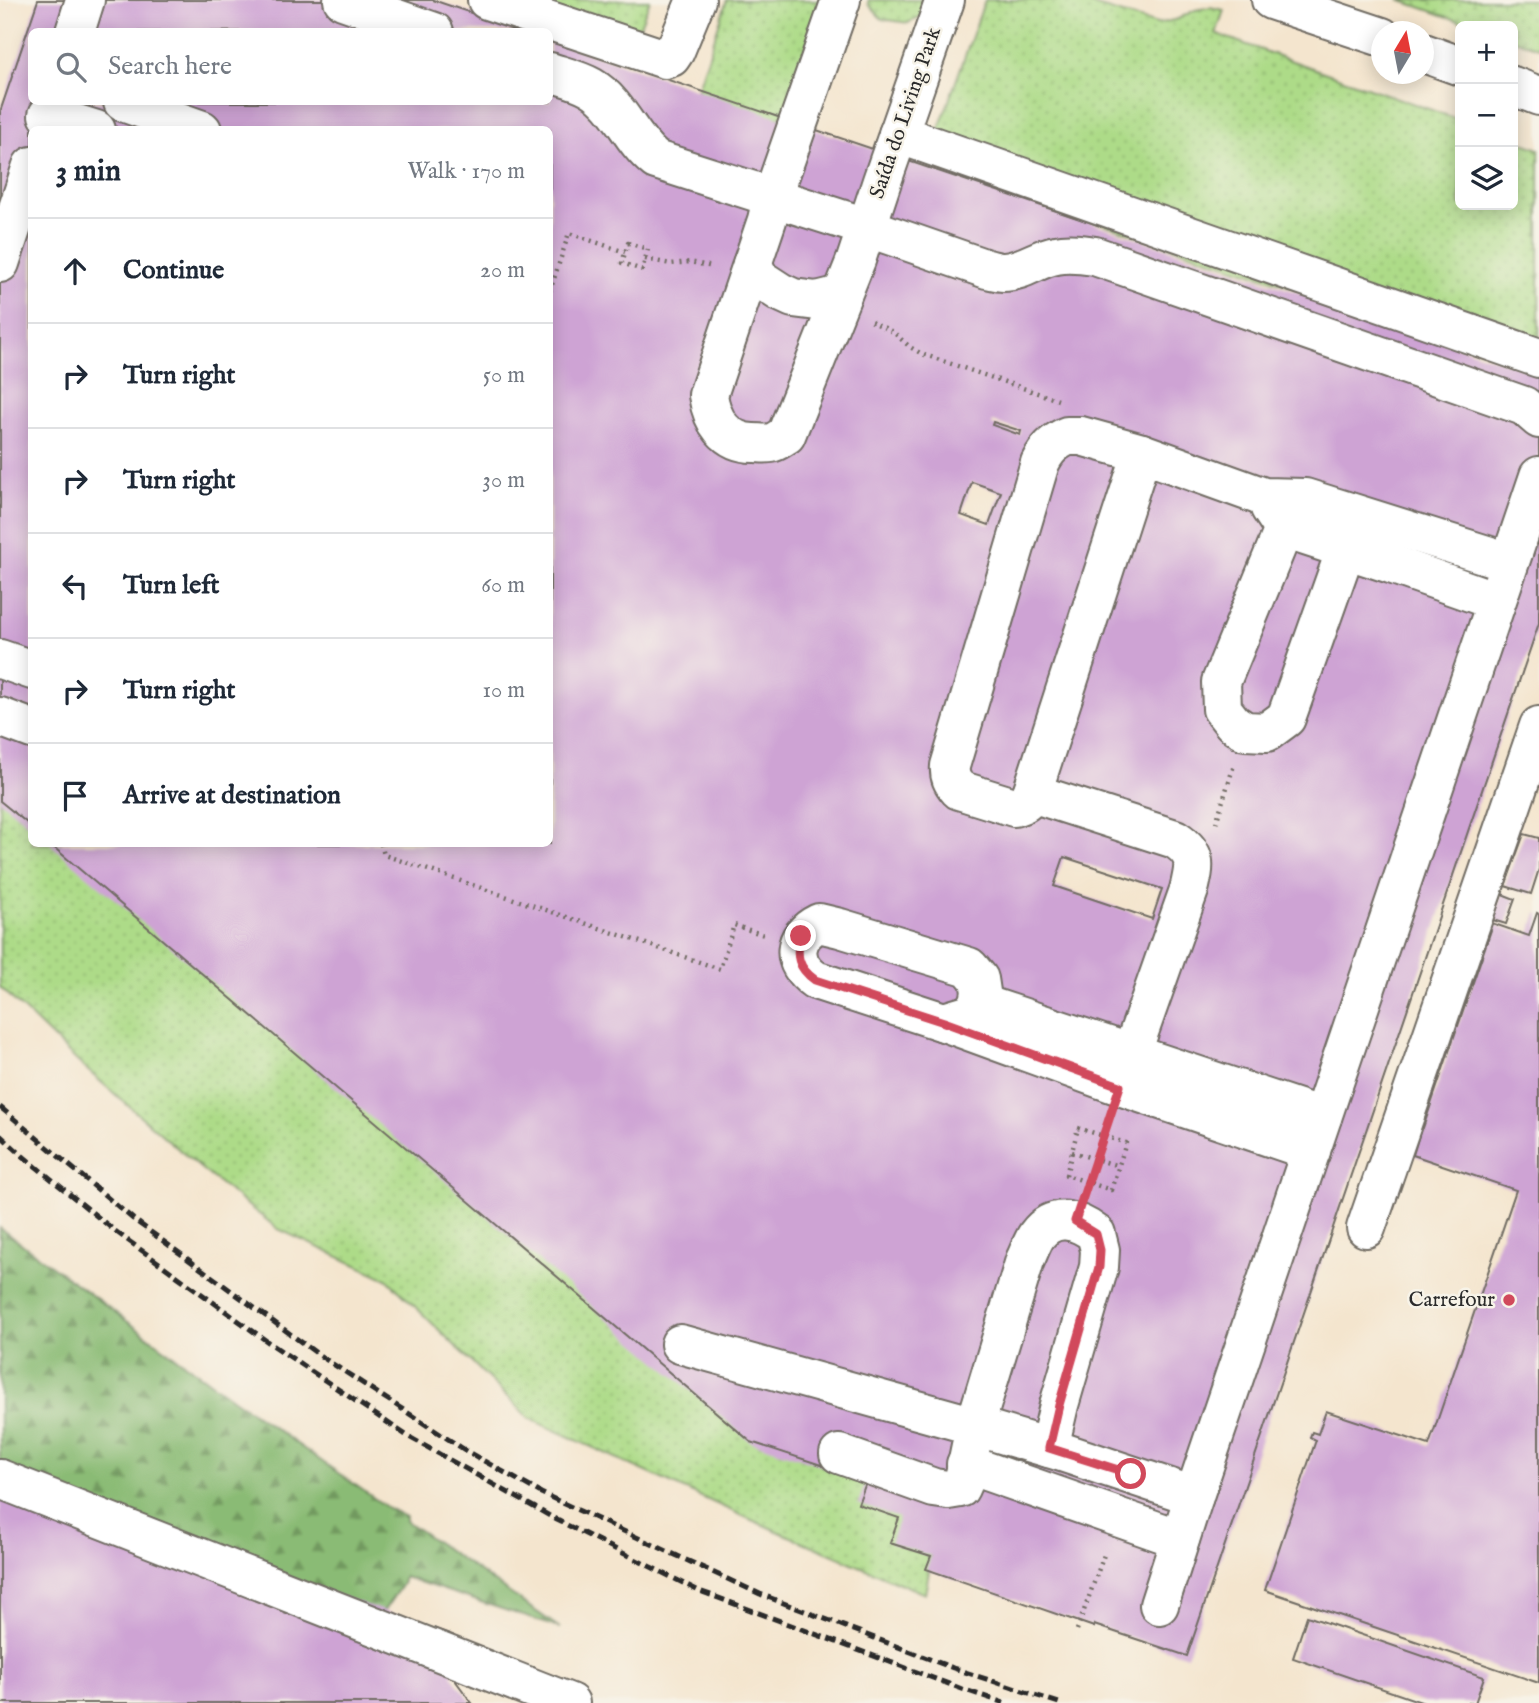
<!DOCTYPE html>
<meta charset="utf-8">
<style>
body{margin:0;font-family:"IM FELL English",serif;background:#f2f2f3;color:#1f2937}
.controls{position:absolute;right:21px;top:21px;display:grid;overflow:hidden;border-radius:10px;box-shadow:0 4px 18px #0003}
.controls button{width:63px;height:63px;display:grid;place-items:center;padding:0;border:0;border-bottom:2px solid #e0e1e3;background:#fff;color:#1f2937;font:35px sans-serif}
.compass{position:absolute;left:1371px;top:21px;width:63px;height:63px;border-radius:50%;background:#fff;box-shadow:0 4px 18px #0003;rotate:10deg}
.stop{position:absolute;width:21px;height:21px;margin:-16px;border:5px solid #d1495b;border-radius:50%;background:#fff}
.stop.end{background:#d1495b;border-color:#fff;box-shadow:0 2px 7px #0008}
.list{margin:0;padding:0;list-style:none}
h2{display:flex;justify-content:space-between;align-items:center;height:91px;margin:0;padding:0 28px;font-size:30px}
h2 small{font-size:23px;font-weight:400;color:#747a83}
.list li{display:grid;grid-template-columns:46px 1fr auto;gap:21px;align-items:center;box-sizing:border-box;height:105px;padding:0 28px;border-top:2px solid #e0e1e3}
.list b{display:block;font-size:26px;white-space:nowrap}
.list em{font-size:23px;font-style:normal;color:#747a83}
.icon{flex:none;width:38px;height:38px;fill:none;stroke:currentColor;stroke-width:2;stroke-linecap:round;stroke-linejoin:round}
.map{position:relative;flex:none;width:1539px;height:1703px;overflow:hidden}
.search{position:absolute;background:#fff;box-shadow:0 4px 18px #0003;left:28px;top:28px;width:525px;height:77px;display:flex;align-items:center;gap:18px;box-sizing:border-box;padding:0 24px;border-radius:10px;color:#747a83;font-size:26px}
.panel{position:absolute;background:#fff;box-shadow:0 4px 18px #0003;left:28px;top:126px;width:525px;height:721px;border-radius:10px}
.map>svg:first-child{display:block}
.grass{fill:url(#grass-dots);stroke:#6c835a;stroke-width:2}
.forest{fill:url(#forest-firs);stroke:#5a7350;stroke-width:2}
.building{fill:#cea3d4;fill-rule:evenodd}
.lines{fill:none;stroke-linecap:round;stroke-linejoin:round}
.minor-casing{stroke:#716c64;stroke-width:42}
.path{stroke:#716c64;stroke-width:4.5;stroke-dasharray:2 5;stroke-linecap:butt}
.minor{stroke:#fff;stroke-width:38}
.rail{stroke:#2b2b2b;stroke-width:5;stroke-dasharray:10 5;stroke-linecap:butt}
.route{stroke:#d1495b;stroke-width:9}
.poi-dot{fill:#d1495b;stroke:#f7f3e8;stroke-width:2.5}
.labels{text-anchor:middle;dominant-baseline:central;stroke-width:5;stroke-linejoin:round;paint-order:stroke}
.street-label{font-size:21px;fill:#2b2b2b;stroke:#f7f3e8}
.poi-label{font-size:21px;fill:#2b2b2b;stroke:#f7f3e8;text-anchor:end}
</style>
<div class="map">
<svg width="1539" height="1703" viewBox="0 0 1539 1703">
<defs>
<pattern id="grass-dots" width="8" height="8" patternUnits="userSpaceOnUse" patternTransform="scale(1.75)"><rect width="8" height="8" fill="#addb88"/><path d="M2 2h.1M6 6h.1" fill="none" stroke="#95bc76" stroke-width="1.8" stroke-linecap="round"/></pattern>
<pattern id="forest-firs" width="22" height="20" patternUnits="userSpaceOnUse" patternTransform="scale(1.75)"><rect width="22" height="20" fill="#8abb74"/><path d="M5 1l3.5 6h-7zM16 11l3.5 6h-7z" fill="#71985f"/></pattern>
</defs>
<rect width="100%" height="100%" fill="#f7f3e8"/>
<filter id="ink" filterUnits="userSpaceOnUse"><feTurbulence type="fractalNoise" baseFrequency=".0143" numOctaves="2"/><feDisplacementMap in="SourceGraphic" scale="14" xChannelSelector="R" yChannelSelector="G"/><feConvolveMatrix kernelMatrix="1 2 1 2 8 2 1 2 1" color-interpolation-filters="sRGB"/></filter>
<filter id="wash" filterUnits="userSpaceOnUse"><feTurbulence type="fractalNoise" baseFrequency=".00686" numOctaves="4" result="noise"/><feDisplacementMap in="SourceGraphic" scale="28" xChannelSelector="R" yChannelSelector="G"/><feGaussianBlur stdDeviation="1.57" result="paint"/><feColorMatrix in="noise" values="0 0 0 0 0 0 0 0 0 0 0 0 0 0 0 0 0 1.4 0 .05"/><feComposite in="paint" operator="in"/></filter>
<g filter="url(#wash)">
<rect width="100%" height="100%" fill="#f4e5ce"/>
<!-- grass -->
<g class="grass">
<path d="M471 0H650L629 54Z"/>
<path d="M727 0H821L785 115 767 122 694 100Z"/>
<path d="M868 0H934L927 13 908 23 882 19 868 4Z"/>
<path d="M985 0H1076L1157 24 1178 19 1195 10 1210 7 1224 10 1216 34 1460 120V205H1513V139L1539 149V369L926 165Z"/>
<path d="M1399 0H1539V48L1513 39V26H1474Z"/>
<path d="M0 791 31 818 32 844H61L720 1407 874 1479 909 1516 932 1554 925 1594 754 1521 530 1419 387 1279 278 1229 205 1172 78 1062 0 987Z"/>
</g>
<!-- forest -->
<path class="forest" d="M0 1228 236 1401 388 1508 406 1517V1521L560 1628 404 1577 402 1584 383 1612 0 1483Z"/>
<g id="blocks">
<!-- building -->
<g class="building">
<path d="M38 0H433L524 31 32 32V102H550V40L1539 374V623L1187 1656 1094 1625V1627L926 1569 931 1556 890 1543 899 1518 858 1504 867 1480 751 1442 50 844H550V130H32V827L0 801V112ZM993 422 1021 431 1020 435 992 425ZM972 482 1001 492 989 525 961 515ZM1064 857 1162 889 1152 919 1054 886Z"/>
<path d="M1524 834 1539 838V869L1531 894 1505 886Z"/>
<path d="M1502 894 1515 899 1506 924 1493 920Z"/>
<path d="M1537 913 1539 914V1683L1265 1590 1316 1440 1310 1437 1312 1432 1318 1434 1326 1411 1429 1445 1516 1190 1413 1155 1420 1132 1416 1131 1417 1126 1423 1128 1456 1031 1449 1029 1451 1024 1458 1026 1491 930 1484 927 1486 921 1529 936Z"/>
<path d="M0 1480 89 1509 453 1635 465 1654 452 1676 472 1703H0Z"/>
<path d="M1307 1616 1484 1677 1475 1703H1424L1293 1658Z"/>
</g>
</g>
</g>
<g filter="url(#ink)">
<use href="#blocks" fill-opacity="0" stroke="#716c64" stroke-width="2"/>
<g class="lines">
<defs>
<g id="minor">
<path d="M343 0 434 32"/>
<path d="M487 0 665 59 671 57 675 51 696 0"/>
<path d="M841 0 772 198 767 220 708 395C712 421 725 443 754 443 759 443 766 444 771 443 776 442 782 437 786 435L856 260 882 181 945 0"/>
<path d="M1271 0 1382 37"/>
<path d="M75 32 85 0"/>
<path d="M1424 53 1460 66"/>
<path d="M550 72C562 76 579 80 591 87 620 104 630 140 656 160L866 227 987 269C992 270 998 272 1003 272 1022 272 1038 258 1056 255 1069 252 1082 254 1095 256L1524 406 1539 419"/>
<path d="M1513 86 1539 96"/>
<path d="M123 102 202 130"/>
<path d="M48 115 96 130"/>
<path d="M898 134 1539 358"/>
<path d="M0 263 32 166"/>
<path d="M752 264 760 279 780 292 793 298 817 301 841 295"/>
<path d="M1067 436H1081L1142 453 1032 793C1028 802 1024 804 1014 807L959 790C952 782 949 776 950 766L1040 463C1047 449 1053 443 1067 436Z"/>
<path d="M1142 453 1264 497 1305 498 1509 562"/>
<path d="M1270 508 1284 529 1391 564 1496 601"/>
<path d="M1284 529 1221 682 1222 709 1233 723 1245 731 1267 732 1286 718 1346 549"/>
<path d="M0 659 32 670"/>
<path d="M0 717 32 729"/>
<path d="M1032 793 1175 839C1198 854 1195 865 1189 890L1120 1086 1311 1151"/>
<path d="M819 923 840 928 969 967 979 979 981 992 979 1003 971 1014 944 1022 815 980C790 963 792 936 819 923Z"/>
<path d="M979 1003 1322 1117"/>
<path d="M944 1022 1120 1086"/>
<path d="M1366 1228 1539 726"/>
<path d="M680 1344 975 1426 1025 1260C1029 1252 1032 1242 1037 1235 1054 1212 1078 1220 1096 1234L1100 1250 1099 1267 1059 1405 1049 1448"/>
<path d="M839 1454 934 1488 948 1490 960 1488 964 1479 975 1426 1059 1451 1194 1496"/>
<path d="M966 1464 1180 1539"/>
<path d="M0 1479 570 1703"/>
<path d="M1159 1605 1194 1496 1539 476"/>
</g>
</defs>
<!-- minor casing -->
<use href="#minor" class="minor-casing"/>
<!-- path -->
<g class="path">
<path d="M628 243 648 249 642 270 622 263Z"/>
<path d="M645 259 671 264 690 262 713 267"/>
<path d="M550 291 569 233 625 252"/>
<path d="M871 321 893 332 910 347 922 354 1058 400"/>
<path d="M1216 823 1234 765"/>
<path d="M381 844 384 855 720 969 734 925 764 935"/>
<path d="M1078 1128 1126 1143 1111 1190 1066 1175Z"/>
<path d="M1072 1152 1119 1166"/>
<path d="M1087 1184 1109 1119"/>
<path d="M1077 1630 1105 1552"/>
</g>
<!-- minor -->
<use href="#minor" class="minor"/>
<!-- rail -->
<g class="rail">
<path d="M0 1107 133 1219 319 1355 468 1452 541 1493 760 1594 953 1668 1059 1703"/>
<path d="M0 1135 23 1156 115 1231 268 1342 409 1437 557 1520 697 1590 962 1689 1004 1703"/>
</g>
</g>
</g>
<g class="lines" filter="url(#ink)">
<!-- route -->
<path class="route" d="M801 936C795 955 798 968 815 980L944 1022 1120 1086 1075 1221 1096 1234 1100 1250 1099 1267 1059 1405 1049 1448 1131 1474"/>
</g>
<!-- markers -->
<circle class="poi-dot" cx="1509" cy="1300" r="7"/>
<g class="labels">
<!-- street labels -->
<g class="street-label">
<text transform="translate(906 113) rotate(-71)">Saída do Living Park</text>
</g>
<!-- poi labels -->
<g class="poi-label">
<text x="1495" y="1300">Carrefour</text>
</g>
</g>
</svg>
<div class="controls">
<button>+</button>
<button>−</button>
<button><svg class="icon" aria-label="layers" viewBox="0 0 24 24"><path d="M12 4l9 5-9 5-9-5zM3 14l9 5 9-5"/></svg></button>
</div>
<svg class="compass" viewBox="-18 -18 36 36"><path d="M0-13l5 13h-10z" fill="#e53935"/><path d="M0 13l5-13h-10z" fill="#747a83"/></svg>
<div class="stop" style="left:1131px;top:1474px"></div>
<div class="stop end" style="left:801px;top:936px"></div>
<div class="search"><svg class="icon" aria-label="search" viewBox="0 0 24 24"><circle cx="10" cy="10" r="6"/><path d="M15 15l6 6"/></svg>Search here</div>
<section class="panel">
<h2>3 min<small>Walk · 170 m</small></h2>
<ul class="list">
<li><svg class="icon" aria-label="ahead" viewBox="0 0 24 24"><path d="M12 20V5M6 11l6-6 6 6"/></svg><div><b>Continue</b></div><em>20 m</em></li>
<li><svg class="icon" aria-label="right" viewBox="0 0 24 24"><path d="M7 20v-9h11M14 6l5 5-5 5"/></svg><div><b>Turn right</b></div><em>50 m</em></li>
<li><svg class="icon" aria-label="right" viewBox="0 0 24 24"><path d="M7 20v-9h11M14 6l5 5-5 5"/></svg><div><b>Turn right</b></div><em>30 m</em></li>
<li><svg class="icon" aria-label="left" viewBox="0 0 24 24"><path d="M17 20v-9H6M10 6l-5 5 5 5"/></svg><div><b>Turn left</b></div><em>60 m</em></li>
<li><svg class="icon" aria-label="right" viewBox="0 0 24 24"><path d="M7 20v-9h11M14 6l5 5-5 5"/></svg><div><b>Turn right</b></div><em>10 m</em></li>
<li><svg class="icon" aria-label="arrive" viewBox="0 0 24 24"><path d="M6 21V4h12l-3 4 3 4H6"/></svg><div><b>Arrive at destination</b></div></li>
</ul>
</section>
</div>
